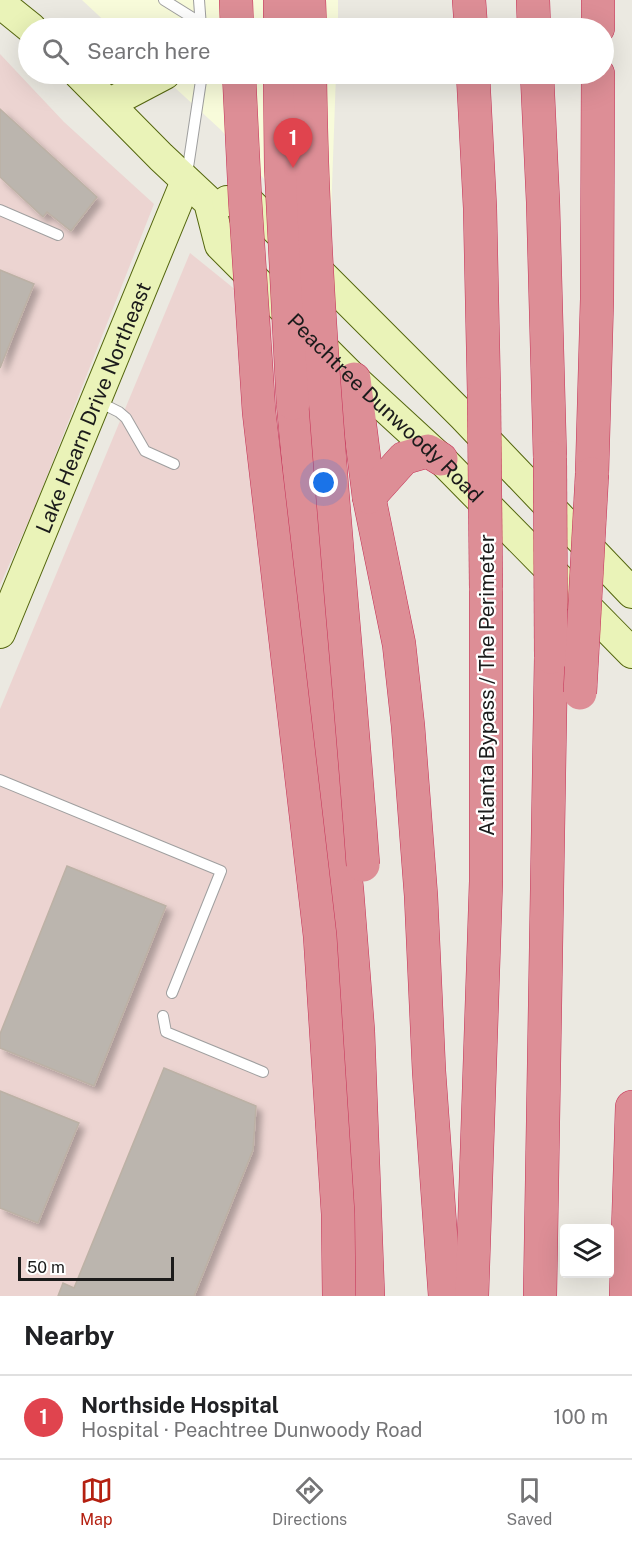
<!DOCTYPE html>
<meta charset="utf-8">
<style>
body{margin:0;font-family:"Public Sans",sans-serif;background:#f6f6f6;color:#202124}
.controls{position:absolute;right:18px;bottom:18px;display:grid;overflow:hidden;border-radius:6px;box-shadow:0 6px 24px #0002}
.controls button{width:54px;height:54px;display:grid;place-items:center;padding:0;border:0;border-bottom:2px solid #e0e0e0;background:#fff;color:#202124;font:30px sans-serif}
.scale{position:absolute;left:18px;bottom:15px;width:156px;box-sizing:border-box;padding-left:6px;border:3px solid #1b1b1b;border-top:0;font-size:16px;line-height:21px;white-space:nowrap;color:#1b1b1b;-webkit-text-stroke:4px #fff;paint-order:stroke}
.you{position:absolute;left:324px;top:483px;width:21px;height:21px;margin:-15px;border:4px solid #fff;border-radius:50%;background:#1a73e8;box-shadow:0 0 0 9px #1a73e833}
.badge{display:grid;place-items:center;width:39px;height:39px;border-radius:50%;background:#b42011;color:#fff;font-size:20px;font-weight:700}
.pin{position:absolute;translate:-50% -50px;filter:drop-shadow(0 2px 3px #0008)}
.pin::after{content:'';position:absolute;top:32px;width:21px;height:18px;background:inherit;clip-path:polygon(0 0,100% 0,50% 100%)}
.list{margin:0;padding:0;list-style:none}
h2{display:flex;justify-content:space-between;align-items:center;height:78px;margin:0;padding:0 24px;font-size:26px}
h2 small{font-size:20px;font-weight:400;color:#757577}
.list li{display:grid;grid-template-columns:39px 1fr auto;gap:18px;align-items:center;box-sizing:border-box;height:84px;padding:0 24px;border-top:2px solid #e0e0e0}
.list b{display:block;font-size:22px;white-space:nowrap}
.list p{margin:0;font-size:20px;white-space:nowrap;color:#757577}
.list em{font-size:20px;font-style:normal;color:#757577}
.icon{flex:none;width:33px;height:33px;fill:none;stroke:currentColor;stroke-width:2;stroke-linecap:round;stroke-linejoin:round}
.map{position:relative;flex:none;width:632px;height:1296px;overflow:hidden}
.search{position:absolute;background:#fff;box-shadow:0 6px 24px #0002;left:18px;right:18px;top:18px;height:66px;display:flex;align-items:center;gap:15px;box-sizing:border-box;padding:0 21px;border-radius:33px;color:#757577;font-size:22px}
.sheet{height:162px;background:#fff}
nav{display:flex;justify-content:space-around;align-items:center;box-sizing:border-box;height:84px;border-top:2px solid #e0e0e0;background:#fff;font-size:16px;color:#757577}
nav a{display:grid;justify-items:center;gap:3px}
nav .on{color:#b42011}
.map>svg:first-child{display:block}
.commercial{fill:#ecd4d1}
.education{fill:#f8fbda}
.building{fill:#bbb5ae;stroke:#bcb1a5;stroke-width:1.5;filter:url(#shadow)}
.lines{fill:none;stroke-linecap:round;stroke-linejoin:round}
.service-casing{stroke:#9f9f9f;stroke-width:12}
.secondary-casing{stroke:#54660e;stroke-width:32}
.motorway-casing{stroke:#c53257;stroke-width:34}
.service{stroke:#fff;stroke-width:10}
.secondary{stroke:#eaf3b8;stroke-width:30}
.motorway{stroke:#dd8e96;stroke-width:33}
.motorway-bridge-casing{stroke:#c53257;stroke-width:34;stroke-linecap:butt}
.motorway-bridge{stroke:#dd8e96;stroke-width:33}
.labels{text-anchor:middle;dominant-baseline:central;stroke-width:4.5;stroke-linejoin:round;paint-order:stroke}
.street-label{font-size:21px;fill:#1b1b1b;stroke:#fff}
</style>
<div class="map">
<svg width="632" height="1296" viewBox="0 0 632 1296">
<defs>
<filter id="shadow"><feDropShadow dx="5.5" dy="5.5" stdDeviation="3" flood-color="#0004"/></filter>
</defs>
<rect width="100%" height="100%" fill="#ebe9e1"/>
<!-- commercial -->
<g class="commercial">
<path d="M0 54 64 122 154 204 34 509 0 585Z"/>
<path d="M190 253 315 354 343 1296H0V709Z"/>
</g>
<!-- education -->
<g class="education">
<path d="M82 0H338V28H112Z"/>
<path d="M160 74H336L330 243 287 205 221 130Z"/>
</g>
<!-- building -->
<g class="building">
<path d="M0 109 97 197 71 231 47 212 43 217 0 177Z"/>
<path d="M0 270 34 284 0 368Z"/>
<path d="M67 866 166 906 94 1086 0 1048V1034Z"/>
<path d="M164 1068 256 1106 253 1150 194 1296H58L63 1283 74 1288Z"/>
<path d="M0 1091 79 1123 38 1223 0 1208Z"/>
</g>
<g class="lines">
<defs>
<g id="service">
<path d="M164 0 201 23"/>
<path d="M199 0 201 27"/>
<path d="M187 174 202 74"/>
<path d="M0 210 58 235"/>
<path d="M97 401 119 412 126 418 145 451 174 464"/>
<path d="M0 780 221 871 172 993"/>
<path d="M163 1016 166 1032 263 1072"/>
</g>
<g id="secondary">
<path d="M0 3 31 28"/>
<path id="s1" d="M79 74 161 157 209 202 220 245 354 379 441 459 632 653"/>
<path d="M110 103 165 74"/>
<path d="M227 201H248L463 416 632 593"/>
<path id="s2" d="M0 633 186 181"/>
</g>
<g id="motorway">
<path d="M236 0 237 28"/>
<path d="M309 0 310 28"/>
<path d="M469 0 471 28"/>
<path d="M533 0 534 28"/>
<path d="M280 28V0"/>
<path d="M598 28V0"/>
<path d="M473 74 480 208 484 394"/>
<path d="M537 74 543 202 550 458"/>
<path d="M354 379 369 497 399 644 408 726 421 896 429 1071 445 1296"/>
<path d="M293 403 304 522 347 890 358 1031 368 1296"/>
<path d="M592 474 597 299 598 74"/>
<path d="M369 497 404 458 428 451 441 459"/>
<path d="M472 1296 486 881V588"/>
<path d="M540 1296 551 657"/>
<path d="M626 1296 632 1107"/>
</g>
</defs>
<!-- service casing -->
<use href="#service" class="service-casing"/>
<!-- secondary casing -->
<use href="#secondary" class="secondary-casing"/>
<!-- motorway casing -->
<use href="#motorway" class="motorway-casing"/>
<!-- service -->
<use href="#service" class="service"/>
<!-- secondary -->
<use href="#secondary" class="secondary"/>
<!-- motorway -->
<use href="#motorway" class="motorway"/>
<defs>
<g id="motorway-bridge">
<path d="M239 74 245 199 259 412 320 936 338 1214 339 1296"/>
<path d="M280 74 281 167 293 403"/>
<path d="M310 74C313 338 344 602 363 865"/>
<path d="M484 394 486 588"/>
<path d="M550 458 551 657"/>
<path d="M580 693 592 474"/>
</g>
</defs>
<!-- motorway-bridge casing -->
<use href="#motorway-bridge" class="motorway-bridge-casing"/>
<!-- motorway-bridge -->
<use href="#motorway-bridge" class="motorway-bridge"/>
</g>
<g class="labels">
<!-- street labels -->
<g class="street-label">
<text stroke="none"><textPath href="#s2" startOffset="244">Lake Hearn Drive Northeast</textPath></text>
<text stroke="none"><textPath href="#s1" startOffset="459">Peachtree Dunwoody Road</textPath></text>
<text transform="translate(486 685) rotate(-90)">Atlanta Bypass / The Perimeter</text>
</g>
</g>
</svg>
<div class="controls">
<button><svg class="icon" aria-label="layers" viewBox="0 0 24 24"><path d="M12 4l9 5-9 5-9-5zM3 14l9 5 9-5"/></svg></button>
</div>
<div class="scale">50 m</div>
<div class="you"></div>
<div class="pin badge" style="left:293px;top:168px;background:#e0444e">1</div>
<div class="search"><svg class="icon" aria-label="search" viewBox="0 0 24 24"><circle cx="10" cy="10" r="6"/><path d="M15 15l6 6"/></svg>Search here</div>
</div>
<section class="sheet">
<h2>Nearby<small></small></h2>
<ul class="list">
<li><span class="badge" style="background:#e0444e">1</span><div><b>Northside Hospital</b><p>Hospital · Peachtree Dunwoody Road</p></div><em>100 m</em></li>
</ul>
</section>
<nav>
<a class="on"><svg class="icon" aria-label="map" viewBox="0 0 24 24"><path d="M3 6l6-2 6 2 6-2v14l-6 2-6-2-6 2zM9 4v14M15 6v14"/></svg>Map</a>
<a><svg class="icon" aria-label="directions" viewBox="0 0 24 24"><path d="M12 3l9 9-9 9-9-9zM9 14v-3h6M13 9l2 2-2 2"/></svg>Directions</a>
<a><svg class="icon" aria-label="saved" viewBox="0 0 24 24"><path d="M7 4h10v16l-5-4-5 4z"/></svg>Saved</a>
</nav>
